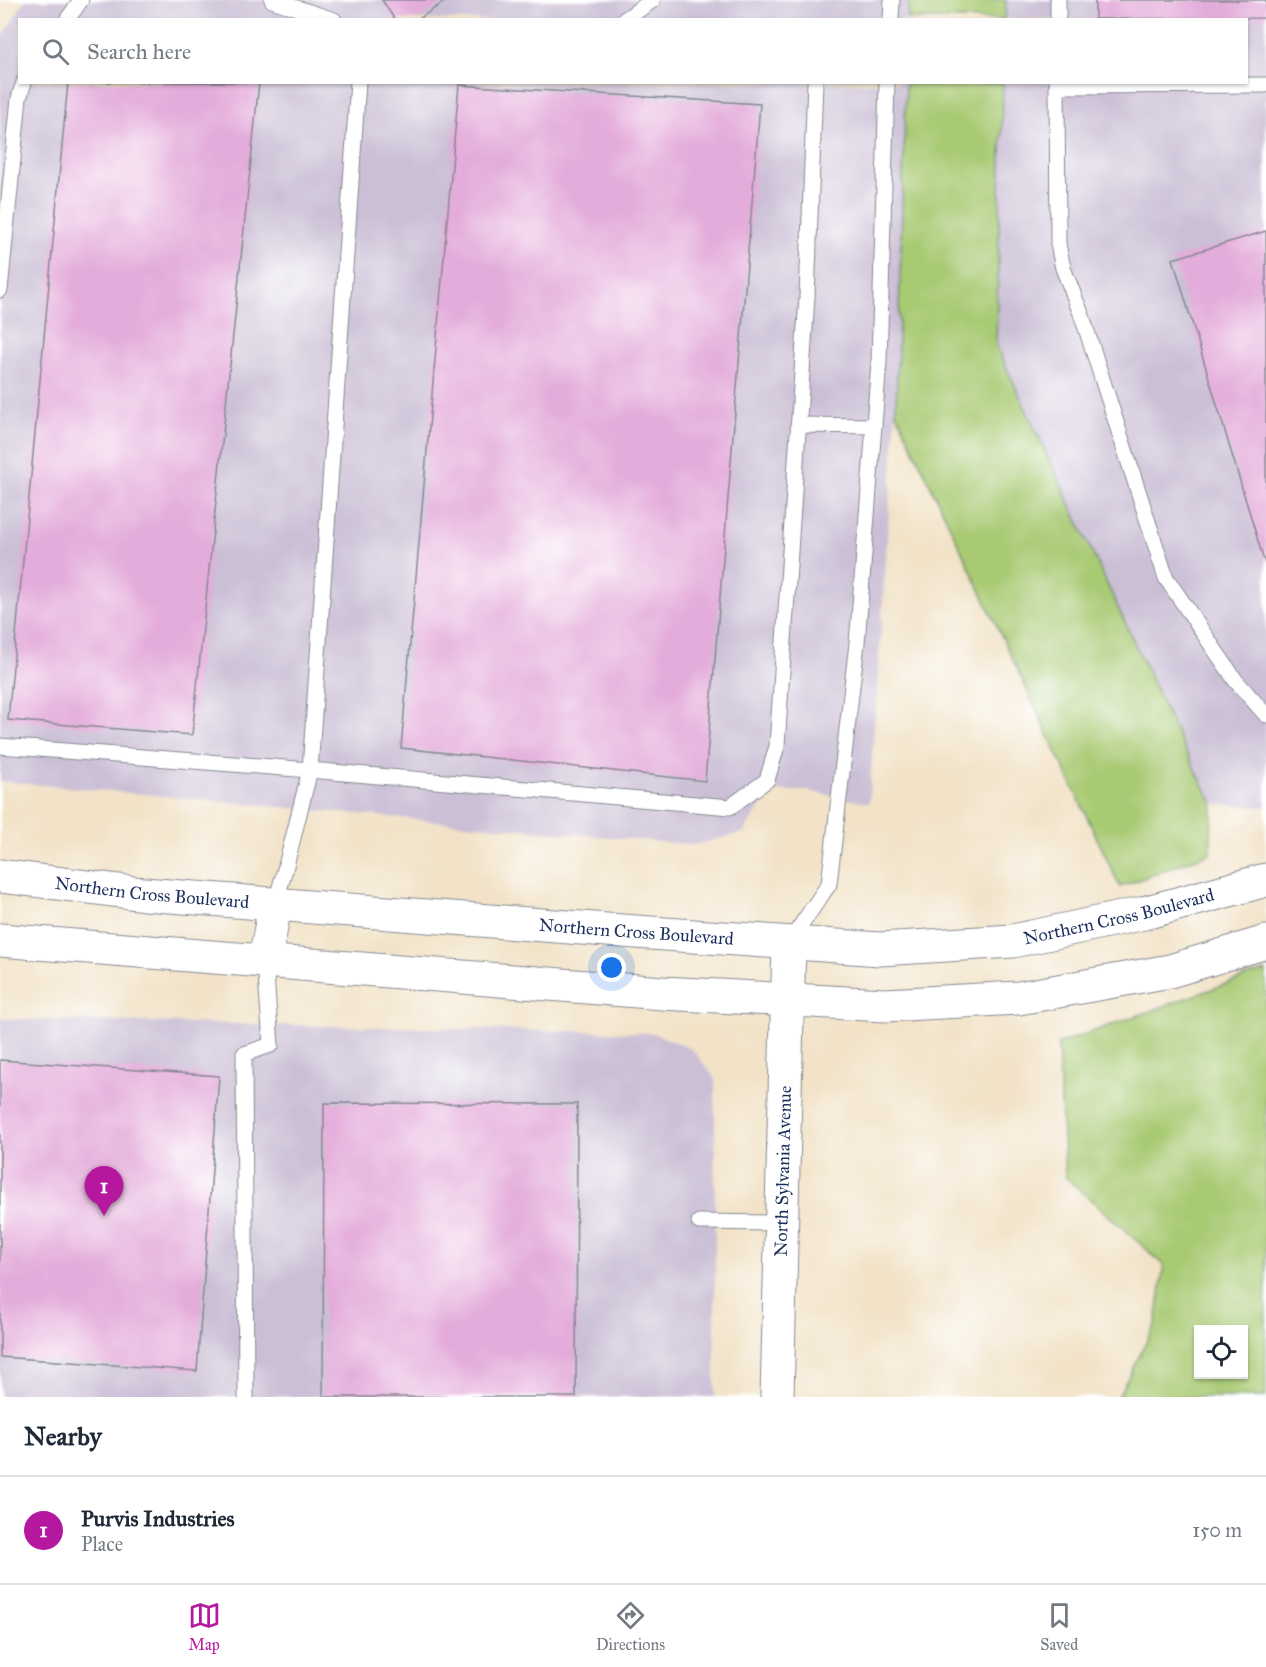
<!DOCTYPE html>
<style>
body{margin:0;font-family:"IM FELL Great Primer",serif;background:#f6f6f7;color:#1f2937}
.controls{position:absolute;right:18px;bottom:18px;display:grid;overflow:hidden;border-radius:0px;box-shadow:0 2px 4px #0004}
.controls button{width:54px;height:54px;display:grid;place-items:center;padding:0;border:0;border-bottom:2px solid #e0e1e3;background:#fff;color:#1f2937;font:30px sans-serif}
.you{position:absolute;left:612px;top:968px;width:21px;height:21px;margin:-15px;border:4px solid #fff;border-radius:50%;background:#1a73e8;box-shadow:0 0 0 9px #1a73e833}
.badge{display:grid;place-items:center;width:39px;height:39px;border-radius:50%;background:#b5179e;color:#fff;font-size:20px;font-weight:700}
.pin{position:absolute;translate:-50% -50px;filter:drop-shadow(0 2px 3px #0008)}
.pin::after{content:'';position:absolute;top:32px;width:21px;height:18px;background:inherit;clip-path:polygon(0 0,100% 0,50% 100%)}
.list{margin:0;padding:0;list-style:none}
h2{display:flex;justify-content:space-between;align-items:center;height:78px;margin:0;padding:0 24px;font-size:26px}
h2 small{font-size:20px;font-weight:400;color:#747a83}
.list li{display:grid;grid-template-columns:39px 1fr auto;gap:18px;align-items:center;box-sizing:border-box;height:108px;padding:0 24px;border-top:2px solid #e0e1e3}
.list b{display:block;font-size:22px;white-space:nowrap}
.list p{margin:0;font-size:20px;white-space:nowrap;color:#747a83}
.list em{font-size:20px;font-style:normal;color:#747a83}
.icon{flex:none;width:33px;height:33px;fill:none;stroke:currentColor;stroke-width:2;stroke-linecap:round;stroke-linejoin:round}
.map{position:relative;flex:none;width:1266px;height:1397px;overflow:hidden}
.search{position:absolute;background:#fff;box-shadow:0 2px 4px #0004;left:18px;right:18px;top:18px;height:66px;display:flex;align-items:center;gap:15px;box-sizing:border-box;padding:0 21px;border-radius:0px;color:#747a83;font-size:22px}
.sheet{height:186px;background:#fff}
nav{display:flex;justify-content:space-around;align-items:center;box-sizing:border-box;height:84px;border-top:2px solid #e0e1e3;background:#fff;font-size:16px;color:#747a83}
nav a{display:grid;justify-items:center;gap:3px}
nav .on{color:#b5179e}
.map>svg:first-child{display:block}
.industrial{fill:#cbbfd5}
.green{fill:#a8ca73;stroke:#627c68;stroke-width:1.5;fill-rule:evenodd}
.building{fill:#e4acda}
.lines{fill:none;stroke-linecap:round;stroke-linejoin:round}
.lane-casing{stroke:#868993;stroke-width:17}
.secondary-casing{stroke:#868993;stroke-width:35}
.lane{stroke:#fff;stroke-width:15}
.secondary{stroke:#fff;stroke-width:33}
.labels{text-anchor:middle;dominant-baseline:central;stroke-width:6;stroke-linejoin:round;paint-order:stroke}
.street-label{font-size:18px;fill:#1b2f5e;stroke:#fff}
</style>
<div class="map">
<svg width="1266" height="1397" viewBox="0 0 1266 1397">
<rect width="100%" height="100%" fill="#fff"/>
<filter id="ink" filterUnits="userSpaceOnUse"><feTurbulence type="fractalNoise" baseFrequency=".0167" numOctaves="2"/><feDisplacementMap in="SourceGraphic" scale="12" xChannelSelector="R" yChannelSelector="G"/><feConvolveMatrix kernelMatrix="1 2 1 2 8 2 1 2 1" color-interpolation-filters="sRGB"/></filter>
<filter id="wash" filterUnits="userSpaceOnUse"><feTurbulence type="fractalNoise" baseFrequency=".008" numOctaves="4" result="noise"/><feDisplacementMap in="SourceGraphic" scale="24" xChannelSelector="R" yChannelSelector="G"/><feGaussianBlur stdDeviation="1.35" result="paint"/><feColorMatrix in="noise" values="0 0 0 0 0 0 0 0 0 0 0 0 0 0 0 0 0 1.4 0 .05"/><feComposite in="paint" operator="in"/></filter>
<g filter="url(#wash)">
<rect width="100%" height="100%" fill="#f2e3c8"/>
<!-- industrial -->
<g class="industrial">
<path d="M25 0H908V20H20V82L906 83 896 412 869 803 807 791H771L743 833 693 845 0 781V41Z"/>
<path d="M1006 0H1266V807L1213 804 1174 728 996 345 1003 83 1246 82V20L1005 19Z"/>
<path d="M0 1019 653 1033 692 1049 715 1078V1397H0Z"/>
</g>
<!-- green -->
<g class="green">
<path d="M908 0H1006L1005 19H908Z"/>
<path d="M906 83H1003L996 345 1174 728 1213 804 1210 853 1120 887 896 412Z"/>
<path d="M1266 971V1397H1118L1156 1323 1164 1265 1065 1177 1058 1044 1251 975ZM1198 1330H1244V1374H1198Z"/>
</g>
<g id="blocks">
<!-- building -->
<g class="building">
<path d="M382 0H447L417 20H395Z"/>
<path d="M1095 0H1266V18L1095 19Z"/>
<path d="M68 82H259L192 735 8 720Z"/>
<path d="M459 85 760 104 705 781 401 748Z"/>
<path d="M1266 231V564H1265L1173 259Z"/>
<path d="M0 1060 219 1076 197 1371 0 1357Z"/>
<path d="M324 1103 577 1104 576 1397H323Z"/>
</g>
</g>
</g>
<g filter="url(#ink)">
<use href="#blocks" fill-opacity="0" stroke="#868993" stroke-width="1.5"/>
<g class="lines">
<defs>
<g id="lane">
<path d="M272 0 334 20"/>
<path d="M67 20 81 0"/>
<path d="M624 20 653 0"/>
<path d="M891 20 892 0"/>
<path d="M1058 20V0"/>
<path d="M1057 82 1058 244 1063 268 1082 316 1166 578 1236 681 1266 715"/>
<path d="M1057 86 1266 85"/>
<path d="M0 290 19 98 24 82"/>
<path d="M798 425 874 426"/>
<path d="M0 746 310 770 730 807 767 780 777 746 807 297 815 82"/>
<path d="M275 905 287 862 310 770 358 82"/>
<path d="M789 943 829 884 857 643 879 362 887 82"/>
<path d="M699 1222 781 1223"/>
<path d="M246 1397 244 1054 271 1045 265 961"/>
</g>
<g id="secondary">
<path id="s1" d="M0 876 144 894 607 930 880 949 1013 941 1144 913 1266 880"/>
<path d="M0 940 662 993 885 1005 1019 998 1170 971 1266 942"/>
<path d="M265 961 275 905"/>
<path id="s2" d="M777 1397 789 943"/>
</g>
</defs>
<!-- lane casing -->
<use href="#lane" class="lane-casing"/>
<!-- secondary casing -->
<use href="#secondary" class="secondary-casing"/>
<!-- lane -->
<use href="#lane" class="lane"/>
<!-- secondary -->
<use href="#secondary" class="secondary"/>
</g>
</g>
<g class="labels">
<!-- street labels -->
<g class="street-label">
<text stroke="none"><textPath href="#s1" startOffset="153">Northern Cross Boulevard</textPath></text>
<text stroke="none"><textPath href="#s1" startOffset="1125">Northern Cross Boulevard</textPath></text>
<text stroke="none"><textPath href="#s1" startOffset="639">Northern Cross Boulevard</textPath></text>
<text stroke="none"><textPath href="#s2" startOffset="226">North Sylvania Avenue</textPath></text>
</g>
</g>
</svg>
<div class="controls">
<button><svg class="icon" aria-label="locate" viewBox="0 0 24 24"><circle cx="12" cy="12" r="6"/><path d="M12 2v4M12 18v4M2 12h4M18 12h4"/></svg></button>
</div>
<div class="you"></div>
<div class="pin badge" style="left:104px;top:1216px">1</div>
<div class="search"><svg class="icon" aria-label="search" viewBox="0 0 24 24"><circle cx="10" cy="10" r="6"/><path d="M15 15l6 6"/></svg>Search here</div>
</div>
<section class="sheet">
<h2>Nearby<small></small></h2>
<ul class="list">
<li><span class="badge">1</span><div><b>Purvis Industries</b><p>Place</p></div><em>150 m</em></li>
</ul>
</section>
<nav>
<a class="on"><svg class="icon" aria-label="map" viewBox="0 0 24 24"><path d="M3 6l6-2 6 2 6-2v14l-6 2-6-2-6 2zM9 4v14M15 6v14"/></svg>Map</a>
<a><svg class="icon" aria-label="directions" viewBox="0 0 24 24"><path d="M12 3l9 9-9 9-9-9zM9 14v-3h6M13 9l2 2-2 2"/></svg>Directions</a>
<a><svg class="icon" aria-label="saved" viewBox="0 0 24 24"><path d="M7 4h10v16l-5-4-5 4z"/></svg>Saved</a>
</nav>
